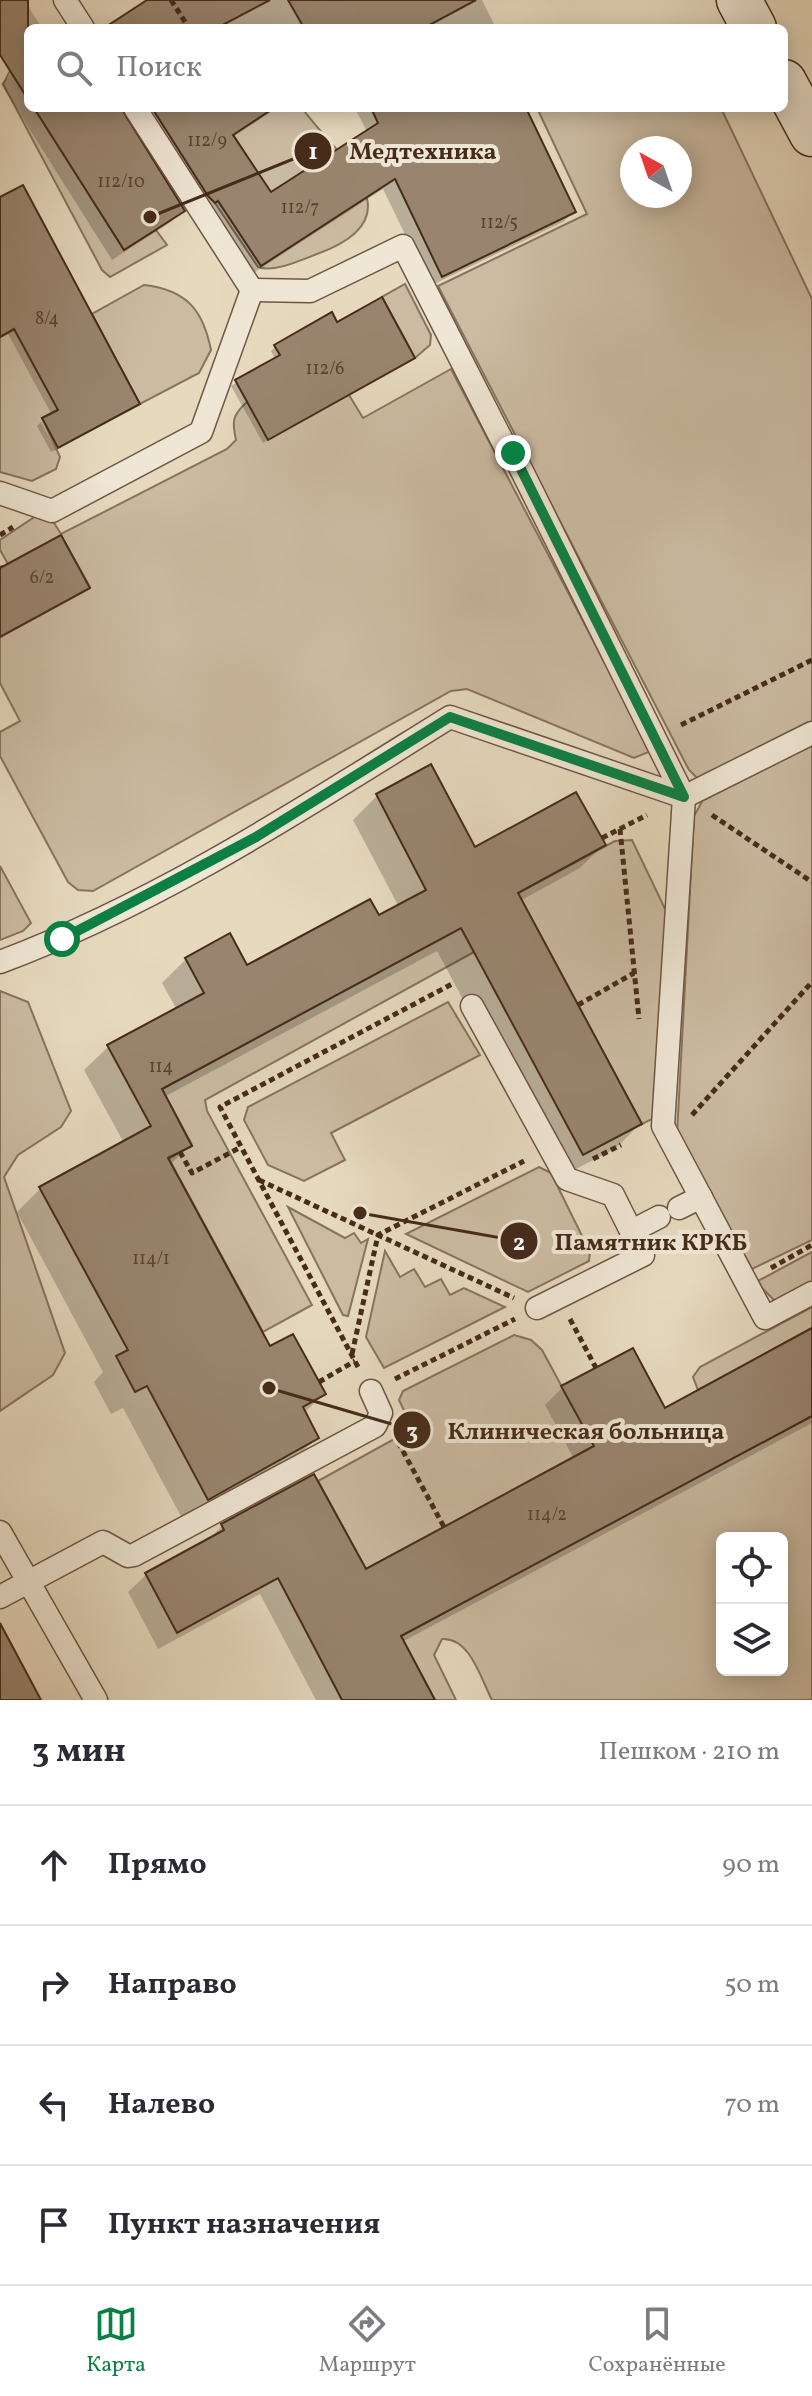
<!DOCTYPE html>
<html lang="ru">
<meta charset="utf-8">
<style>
body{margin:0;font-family:Vollkorn,serif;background:#f7f7f7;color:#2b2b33}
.controls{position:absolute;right:24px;bottom:24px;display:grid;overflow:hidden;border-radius:12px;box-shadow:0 4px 20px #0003}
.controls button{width:72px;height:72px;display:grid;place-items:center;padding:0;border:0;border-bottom:2px solid #e1e1e2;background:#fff;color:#2b2b33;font:40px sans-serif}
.compass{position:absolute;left:620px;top:136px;width:72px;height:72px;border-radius:50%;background:#fff;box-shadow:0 4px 20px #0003;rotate:320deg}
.stop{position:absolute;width:24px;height:24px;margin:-18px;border:6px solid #0b8043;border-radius:50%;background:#fff}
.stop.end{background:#0b8043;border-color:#fff;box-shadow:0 2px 8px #0008}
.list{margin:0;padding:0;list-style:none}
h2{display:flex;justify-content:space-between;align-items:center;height:104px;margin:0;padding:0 32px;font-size:34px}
h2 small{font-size:26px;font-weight:400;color:#7c7c81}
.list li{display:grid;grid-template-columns:52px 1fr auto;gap:24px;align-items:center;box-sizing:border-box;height:120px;padding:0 32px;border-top:2px solid #e1e1e2}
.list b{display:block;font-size:30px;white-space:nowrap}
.list em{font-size:26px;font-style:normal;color:#7c7c81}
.icon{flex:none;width:44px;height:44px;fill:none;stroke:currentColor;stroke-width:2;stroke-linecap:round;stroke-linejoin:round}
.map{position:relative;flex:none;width:812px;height:1700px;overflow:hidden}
.search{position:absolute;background:#fff;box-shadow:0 4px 20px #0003;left:24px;right:24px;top:24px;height:88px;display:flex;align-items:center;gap:20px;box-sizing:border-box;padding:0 28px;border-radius:12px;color:#7c7c81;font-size:30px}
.sheet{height:584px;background:#fff}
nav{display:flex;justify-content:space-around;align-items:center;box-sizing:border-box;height:112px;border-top:2px solid #e1e1e2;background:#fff;font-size:22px;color:#7c7c81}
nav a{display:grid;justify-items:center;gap:4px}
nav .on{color:#0b8043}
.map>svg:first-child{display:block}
.green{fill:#cbbba2;stroke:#88735e;stroke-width:2;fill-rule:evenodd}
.shadow{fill:#0003}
.building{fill:#99856f;stroke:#462b1a;stroke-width:2}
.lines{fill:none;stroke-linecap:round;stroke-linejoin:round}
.lane-casing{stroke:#6e5643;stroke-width:25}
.secondary-casing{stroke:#462b1a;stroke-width:47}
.path{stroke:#462b1a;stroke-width:5;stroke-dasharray:6 4;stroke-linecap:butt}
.lane{stroke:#efe6d5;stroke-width:22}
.secondary{stroke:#efe6d5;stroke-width:44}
.route{stroke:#0b8043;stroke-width:10}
.labels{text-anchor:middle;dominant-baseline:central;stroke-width:8;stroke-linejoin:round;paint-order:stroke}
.number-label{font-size:18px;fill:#5b422f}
.leader{fill:none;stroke:#462b1a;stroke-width:3}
.callout-dot{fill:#462b1a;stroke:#efe6d5;stroke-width:3}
.mark-label{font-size:24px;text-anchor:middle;font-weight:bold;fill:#fff}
.callout-label{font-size:24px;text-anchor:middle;font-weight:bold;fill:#462b1a;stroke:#efe6d5;stroke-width:8;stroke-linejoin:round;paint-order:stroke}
</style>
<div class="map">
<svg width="812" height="1700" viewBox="0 0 812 1700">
<rect width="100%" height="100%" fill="#e6d9be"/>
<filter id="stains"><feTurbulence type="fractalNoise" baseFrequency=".0025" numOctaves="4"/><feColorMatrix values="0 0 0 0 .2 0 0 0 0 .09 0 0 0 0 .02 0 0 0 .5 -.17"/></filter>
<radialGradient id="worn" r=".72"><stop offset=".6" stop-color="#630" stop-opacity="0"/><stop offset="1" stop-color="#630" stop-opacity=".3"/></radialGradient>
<!-- green -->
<g class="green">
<path d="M10 71 28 99V108H34L124 249 156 230 167 245 110 277 102 270 3 84Z"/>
<path d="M216 108H302C338 158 422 216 317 254 301 260 274 273 258 267L215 203 259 175Z"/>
<path d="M537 108H721L812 299V723L698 779 689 770 438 286 587 214ZM632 148H680V196H632Z"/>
<path d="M405 284 431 335 430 345 415 358 382 297Z"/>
<path d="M144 285C187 290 203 310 211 350L199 373 140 404 92 314Z"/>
<path d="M23 325 92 392 42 418 60 457 56 469 32 481 0 472V337Z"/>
<path d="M451 369 651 751 634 758 467 689 451 691 93 891 78 890 68 882 0 756V732L20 721 0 683V633L90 587 61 535 8 564 0 550V540L42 512 49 515 61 534 227 449 236 440C232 422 232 415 247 402L349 395 363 418Z"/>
<path d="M812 745V1240L752 1269 677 1134 694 816 703 800Z"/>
<path d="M632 840 667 913 657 1110 652 1119 642 1124 518 893 615 841Z"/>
<path d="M0 866 31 923 23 931 0 940Z"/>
<path d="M461 928 474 952 205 1100 207 1111 312 1305 263 1332 169 1159 192 1145 162 1089Z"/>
<path d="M0 991 28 1002 71 1111 61 1127 18 1155 4 1177 65 1353 53 1375 0 1411Z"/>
<path d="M448 1002 480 1055 331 1133 345 1160 304 1181 268 1165 244 1120 248 1107Z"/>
<path d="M539 1167 551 1173 590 1252 589 1261 528 1292 406 1234Z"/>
<path d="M288 1207 345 1238 354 1233 361 1243 368 1239 348 1316 343 1315Z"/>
<path d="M385 1251 400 1277 414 1269 425 1287 441 1279 450 1295 464 1288 505 1307 384 1368 366 1337Z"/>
<path d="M812 1252V1284L775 1301 756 1282Z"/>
<path d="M812 1307V1328L698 1390 693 1377 700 1367Z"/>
<path d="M514 1335 531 1340 542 1350 594 1446 366 1569 318 1481 409 1431 411 1425 399 1400 403 1391Z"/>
<path d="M812 1416V1700H492C481 1679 470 1637 442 1639L434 1655 456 1700H435L401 1636ZM722 1538H782V1670H722Z"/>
</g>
<!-- shadow -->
<g class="shadow">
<path d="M0 0H24L42 28H28V108H121L182 211 171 222 112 260 1 84 12 73 0 48Z"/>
<path d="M151 0H482L496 28H108Z"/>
<path d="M132 108H277L233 137 270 195 367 132 355 108H524L574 211 563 222 430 286 383 189 249 276Z"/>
<path d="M0 199 138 403 60 448 45 419 52 415 8 334 0 338Z"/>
<path d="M276 346 413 358 263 443 231 386 275 359 271 351Z"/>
<path d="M41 422 56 450 51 452 37 426Z"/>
<path d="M430 767 474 850 603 845 580 868 520 901 640 1124 616 1148 559 1178 437 951 164 1097 190 1145 170 1165 269 1349 324 1394 304 1413 317 1437 293 1461 184 1522 123 1408 111 1414 94 1382 103 1372 17 1212 41 1188 124 1143 84 1070 108 1047 177 1010 162 983 186 959 246 968 378 918 399 907 353 820 377 796Z"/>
<path d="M812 1330V1423L402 1642 433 1700H316L260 1594 158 1649 128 1592 146 1575 206 1542 222 1526 365 1572 574 1459 545 1405 563 1387 664 1410Z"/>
</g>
<!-- building -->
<g class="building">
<path d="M0 0H28V99L0 55Z"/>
<path d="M147 0H270L217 28H104Z"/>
<path d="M288 0H476L424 28H304Z"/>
<path d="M34 108H121L185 211 124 250Z"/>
<path d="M152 108H274L233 135 271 192 378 123 371 108H526L576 212 442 277 395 179 261 266 218 201 215 203 208 196Z"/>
<path d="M23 185 140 404 58 448 42 418 58 410 14 329 0 337V197Z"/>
<path d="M382 297 415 358 268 440 235 380 280 355 274 345 332 312 337 322Z"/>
<path d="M61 535 90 588 0 637V568Z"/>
<path d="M431 764 475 847 576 792 606 845 518 893 642 1124 583 1155 461 928 162 1089 192 1146 168 1158 270 1346 293 1334 326 1394 303 1407 319 1438 208 1500 147 1386 135 1392 116 1356 128 1350 39 1187 151 1126 107 1045 204 993 185 958 230 933 247 965 370 899 379 915 426 890 376 794Z"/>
<path d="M812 1328V1416L401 1636 435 1700H342L278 1578 177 1633 145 1573 224 1530 221 1524 314 1474 366 1569 594 1446 561 1386 633 1348 665 1408Z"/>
<path d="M0 1623 41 1700H0Z"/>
</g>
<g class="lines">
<defs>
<g id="lane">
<path d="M65 0 83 28"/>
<path d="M135 108 252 290"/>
<path d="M252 290 310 291 403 246 508 452 513 453 684 797 663 1126 765 1318 812 1293"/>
<path d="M0 493 52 511 201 432 252 290"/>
<path d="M0 962C160 902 305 807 450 717L684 797 812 733"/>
<path d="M472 1006 567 1179 613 1195 643 1255 537 1308"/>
<path d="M679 1208 701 1197"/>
<path d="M632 1231 659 1217"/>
<path d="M0 1532 96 1700"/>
<path d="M0 1597 103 1542 128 1556 134 1555 375 1426 381 1413 371 1391"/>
</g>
<g id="secondary">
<path d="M739 0 754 28"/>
<path d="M784 82 812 134"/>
</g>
</defs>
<!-- lane casing -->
<use href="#lane" class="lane-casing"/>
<!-- secondary casing -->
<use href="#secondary" class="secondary-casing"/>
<!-- path -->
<g class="path">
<path d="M171 0 189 28"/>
<path d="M0 535 13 527"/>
<path d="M0 566 1 568"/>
<path d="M681 725 812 660"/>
<path d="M712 815 812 882"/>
<path d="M620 829 639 1019"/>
<path d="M602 838 647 815"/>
<path d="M578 1005 634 973"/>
<path d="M692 1115 812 982"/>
<path d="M180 1152 192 1173 241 1147"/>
<path d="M593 1159 621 1145"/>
<path d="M259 1180 514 1298"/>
<path d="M771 1268 812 1245"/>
<path d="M570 1319 596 1368"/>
<path d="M352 1354 378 1235 524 1161"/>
<path d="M358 1367 220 1107 452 984"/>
<path d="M395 1379 515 1319"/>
<path d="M319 1382 355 1361"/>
<path d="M398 1442 444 1527"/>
</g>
<!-- lane -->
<use href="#lane" class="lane"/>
<!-- secondary -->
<use href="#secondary" class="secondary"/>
</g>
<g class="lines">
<!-- route -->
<path class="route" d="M62 939 256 837 450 717 684 797 513 453"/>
</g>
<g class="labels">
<!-- number labels -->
<g class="number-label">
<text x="207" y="141">112/9</text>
<text x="121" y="182">112/10</text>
<text x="300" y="208">112/7</text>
<text x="499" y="223">112/5</text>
<text x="47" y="319">8/4</text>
<text x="325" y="369">112/6</text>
<text x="42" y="578">6/2</text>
<text x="161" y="1067">114</text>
<text x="151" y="1259">114/1</text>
<text x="547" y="1515">114/2</text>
</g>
</g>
<!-- callouts -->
<path class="leader" d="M150 217L313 151M360 1213L519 1241M269 1388L412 1430"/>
<g class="callout-dot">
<circle cx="150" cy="217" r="8"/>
<circle cx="360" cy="1213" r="8"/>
<circle cx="269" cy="1388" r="8"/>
<circle cx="313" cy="151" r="20"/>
<circle cx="519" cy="1241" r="20"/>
<circle cx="412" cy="1430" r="20"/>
</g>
<g class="mark-label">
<text x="313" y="159">1</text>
<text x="519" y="1250">2</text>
<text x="412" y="1439">3</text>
</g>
<g class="callout-label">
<text x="423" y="159">Медтехника</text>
<text x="651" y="1250">Памятник КРКБ</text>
<text x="586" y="1439">Клиническая больница</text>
</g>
<rect width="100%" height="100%" filter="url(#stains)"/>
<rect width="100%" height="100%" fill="url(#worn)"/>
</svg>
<div class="controls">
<button><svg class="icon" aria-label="locate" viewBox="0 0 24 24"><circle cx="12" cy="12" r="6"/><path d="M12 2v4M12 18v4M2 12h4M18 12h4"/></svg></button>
<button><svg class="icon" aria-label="layers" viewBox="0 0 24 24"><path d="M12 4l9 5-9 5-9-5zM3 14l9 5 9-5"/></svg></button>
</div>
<svg class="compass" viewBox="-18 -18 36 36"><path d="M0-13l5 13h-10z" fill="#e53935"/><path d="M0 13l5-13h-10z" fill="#7c7c81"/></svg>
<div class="stop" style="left:62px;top:939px"></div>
<div class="stop end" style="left:513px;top:453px"></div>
<div class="search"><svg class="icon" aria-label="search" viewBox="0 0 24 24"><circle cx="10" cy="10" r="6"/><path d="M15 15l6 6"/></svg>Поиск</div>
</div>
<section class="sheet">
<h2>3 мин<small>Пешком · 210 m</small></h2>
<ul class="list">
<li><svg class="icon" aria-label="ahead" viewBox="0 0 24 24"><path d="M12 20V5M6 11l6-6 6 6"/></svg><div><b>Прямо</b></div><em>90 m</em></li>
<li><svg class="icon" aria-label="right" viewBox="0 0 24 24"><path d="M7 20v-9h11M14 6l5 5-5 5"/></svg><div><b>Направо</b></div><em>50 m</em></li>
<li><svg class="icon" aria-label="left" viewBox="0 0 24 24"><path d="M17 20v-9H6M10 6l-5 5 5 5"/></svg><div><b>Налево</b></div><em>70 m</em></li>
<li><svg class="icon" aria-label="arrive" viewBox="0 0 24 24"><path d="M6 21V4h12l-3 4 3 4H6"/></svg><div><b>Пункт назначения</b></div></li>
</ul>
</section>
<nav>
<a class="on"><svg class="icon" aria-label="map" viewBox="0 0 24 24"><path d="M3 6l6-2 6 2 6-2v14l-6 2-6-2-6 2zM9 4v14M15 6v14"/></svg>Карта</a>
<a><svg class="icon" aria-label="directions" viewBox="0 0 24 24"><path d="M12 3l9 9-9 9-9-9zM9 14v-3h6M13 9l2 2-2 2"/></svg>Маршрут</a>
<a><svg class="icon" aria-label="saved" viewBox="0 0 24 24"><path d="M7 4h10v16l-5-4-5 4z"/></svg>Сохранённые</a>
</nav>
